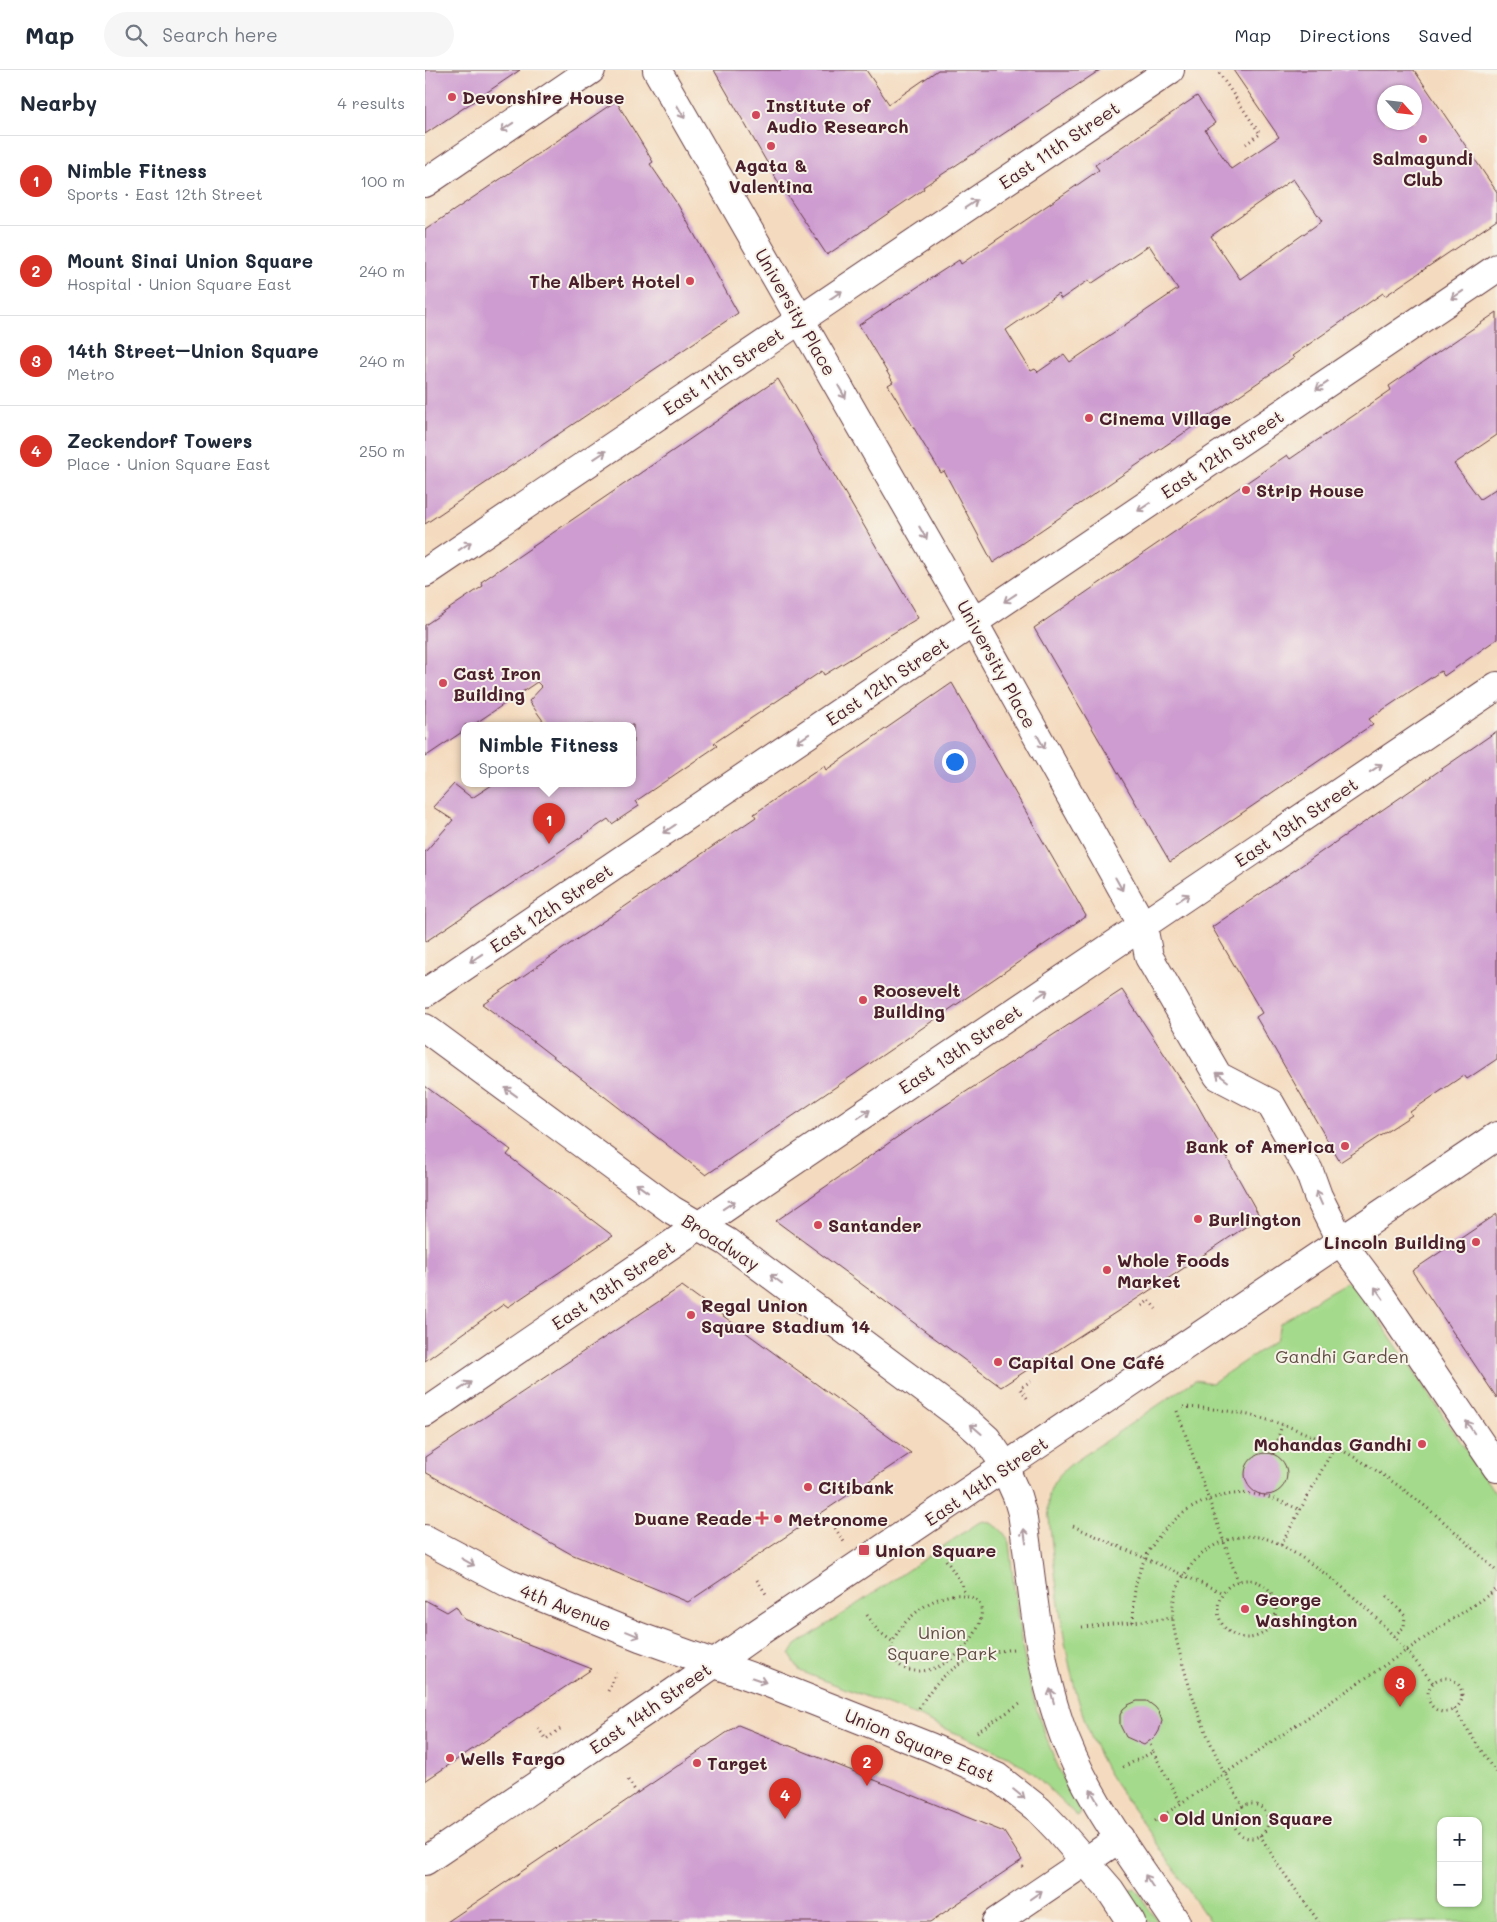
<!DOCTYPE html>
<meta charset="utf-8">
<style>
body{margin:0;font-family:Mali,sans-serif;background:#f6f6f7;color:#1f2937}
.controls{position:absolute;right:15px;bottom:15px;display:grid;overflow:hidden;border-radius:10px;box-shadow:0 1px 4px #0004}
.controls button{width:45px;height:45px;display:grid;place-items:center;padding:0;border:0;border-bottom:1px solid #e0e1e3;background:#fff;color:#1f2937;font:25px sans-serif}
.compass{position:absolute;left:952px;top:15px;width:45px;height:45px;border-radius:50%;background:#fff;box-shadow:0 1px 4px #0004;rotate:117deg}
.you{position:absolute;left:529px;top:691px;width:18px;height:18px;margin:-12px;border:4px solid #fff;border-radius:50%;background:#1a73e8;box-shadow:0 0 0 8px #1a73e833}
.badge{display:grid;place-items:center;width:32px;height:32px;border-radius:50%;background:#d93025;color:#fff;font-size:16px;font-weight:700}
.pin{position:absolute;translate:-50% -41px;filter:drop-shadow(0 1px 2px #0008)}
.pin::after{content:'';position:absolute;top:26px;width:18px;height:15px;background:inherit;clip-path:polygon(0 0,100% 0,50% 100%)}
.popup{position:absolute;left:36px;top:652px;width:175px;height:65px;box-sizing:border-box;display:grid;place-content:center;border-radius:10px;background:#fff;filter:drop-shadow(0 1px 4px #0005);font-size:16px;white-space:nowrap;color:#747a83}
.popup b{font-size:19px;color:#1f2937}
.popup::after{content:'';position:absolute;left:50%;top:100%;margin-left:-10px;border:10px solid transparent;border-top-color:#fff}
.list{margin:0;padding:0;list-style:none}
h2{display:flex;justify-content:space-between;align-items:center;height:65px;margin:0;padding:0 20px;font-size:21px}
h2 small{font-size:16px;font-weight:400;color:#747a83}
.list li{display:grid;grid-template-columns:32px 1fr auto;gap:15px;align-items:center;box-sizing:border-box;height:90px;padding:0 20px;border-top:1px solid #e0e1e3}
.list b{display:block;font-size:19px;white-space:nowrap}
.list p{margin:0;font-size:16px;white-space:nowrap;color:#747a83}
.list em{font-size:16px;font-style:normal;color:#747a83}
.icon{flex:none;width:28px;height:28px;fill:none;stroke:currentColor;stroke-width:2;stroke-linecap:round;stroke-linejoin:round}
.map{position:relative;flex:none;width:1072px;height:1852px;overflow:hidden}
header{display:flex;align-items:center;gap:30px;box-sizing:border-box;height:70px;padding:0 25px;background:#fff;border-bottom:1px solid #e0e1e3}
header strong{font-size:24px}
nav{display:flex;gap:28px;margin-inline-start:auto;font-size:18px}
.search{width:350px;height:45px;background:#f6f6f7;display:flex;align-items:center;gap:12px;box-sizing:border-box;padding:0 18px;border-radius:28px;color:#747a83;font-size:19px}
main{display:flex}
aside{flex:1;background:#fff}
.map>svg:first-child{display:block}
.green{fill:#a4da8b;stroke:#777c5b;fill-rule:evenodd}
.building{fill:#ce9cd0;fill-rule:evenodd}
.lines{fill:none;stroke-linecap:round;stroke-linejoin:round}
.street-casing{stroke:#643b41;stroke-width:30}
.primary-casing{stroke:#643b41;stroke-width:30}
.path{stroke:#643b41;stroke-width:3;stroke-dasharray:1 4;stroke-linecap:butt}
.street{stroke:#fff;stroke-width:28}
.primary{stroke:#fff;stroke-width:28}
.oneway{stroke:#ae9aa0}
.poi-dot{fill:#d1495b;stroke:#f7f3e8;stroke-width:2}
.labels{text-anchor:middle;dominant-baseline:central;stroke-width:4;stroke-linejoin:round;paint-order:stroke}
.poi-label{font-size:18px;font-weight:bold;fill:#4a1f2b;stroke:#f7f3e8;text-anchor:start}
.street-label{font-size:18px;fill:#4a1f2b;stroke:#f7f3e8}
.park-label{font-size:18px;fill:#604e43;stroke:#f7f3e8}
</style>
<header>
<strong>Map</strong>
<div class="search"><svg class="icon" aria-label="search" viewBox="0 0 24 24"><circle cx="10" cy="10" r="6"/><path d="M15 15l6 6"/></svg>Search here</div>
<nav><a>Map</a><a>Directions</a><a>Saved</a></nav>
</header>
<main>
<aside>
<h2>Nearby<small>4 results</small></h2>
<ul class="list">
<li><span class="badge">1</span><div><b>Nimble Fitness</b><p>Sports · East 12th Street</p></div><em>100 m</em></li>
<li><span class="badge">2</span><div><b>Mount Sinai Union Square</b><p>Hospital · Union Square East</p></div><em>240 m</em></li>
<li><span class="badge">3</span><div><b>14th Street–Union Square</b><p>Metro</p></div><em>240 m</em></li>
<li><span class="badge">4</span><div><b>Zeckendorf Towers</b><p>Place · Union Square East</p></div><em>250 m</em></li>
</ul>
</aside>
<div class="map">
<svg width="1072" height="1852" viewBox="0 0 1072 1852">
<rect width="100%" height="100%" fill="#f7f3e8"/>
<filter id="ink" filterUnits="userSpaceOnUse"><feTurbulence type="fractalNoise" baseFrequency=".02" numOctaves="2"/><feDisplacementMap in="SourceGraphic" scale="10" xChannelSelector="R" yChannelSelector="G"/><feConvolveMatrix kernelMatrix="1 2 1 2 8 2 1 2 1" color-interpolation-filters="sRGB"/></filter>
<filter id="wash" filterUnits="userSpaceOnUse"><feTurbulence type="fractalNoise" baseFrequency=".0096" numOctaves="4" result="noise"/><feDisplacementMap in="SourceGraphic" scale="20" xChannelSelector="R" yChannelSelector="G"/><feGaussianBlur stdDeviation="1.12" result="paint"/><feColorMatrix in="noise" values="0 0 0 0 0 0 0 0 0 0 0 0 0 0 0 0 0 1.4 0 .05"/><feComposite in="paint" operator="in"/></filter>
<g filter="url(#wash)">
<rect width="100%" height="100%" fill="#f4dbbf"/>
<!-- green -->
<g class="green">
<path d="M922 1212 932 1218 940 1229 1072 1426V1852H785C762 1818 739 1785 717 1751 705 1735 692 1718 682 1701 639 1622 633 1526 623 1439 623 1417 629 1409 645 1395L770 1310 787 1313 851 1270 855 1254 899 1225ZM1016 1751H1053V1833H1016Z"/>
<path d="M559 1451C571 1454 580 1461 584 1473 589 1515 593 1559 602 1601 612 1651 632 1699 656 1743L653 1747 608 1703 583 1686 494 1647 375 1601 365 1585 371 1575 553 1453Z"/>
<path d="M710 1818 733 1852H722L702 1822Z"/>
</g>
<g id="blocks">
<!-- building -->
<g class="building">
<path d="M0 0H95L0 64Z"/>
<path d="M289 0H441L464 34 513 0H675L498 117 499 119 402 185 352 110Z"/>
<path d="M808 0H989L1072 122V150L960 226 958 223 867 286 869 288 568 493 519 401 516 403 463 315 468 312 434 255 534 190 536 194 645 120 674 100 670 95 772 26 790 53 780 60 806 99 854 67ZM960 22H990V52H960ZM868 109 897 151 815 209 786 166ZM724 175 753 219 645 292 639 284 613 302 610 299 606 301 581 260 633 224 636 229 664 210 666 214Z"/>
<path d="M191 31 228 92 225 94 253 135 313 243 0 454V160Z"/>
<path d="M1072 242V365L1029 394 1055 429 1072 418V569L1019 606 1016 601 944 649 948 654 745 792 609 558 862 385 865 389 966 320 964 316Z"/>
<path d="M353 309 493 548 399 605 397 601 289 673 292 676 211 731 214 736 187 754 183 749 0 872V782L28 750 8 737 29 714 47 728 70 713H208V655H121L104 631 117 617 112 612 48 655H40V660L0 687V555L58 516 56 512Z"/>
<path d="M527 613 661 846 468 978 281 1105 105 969 57 934 331 747 329 744 369 716 399 696 401 700Z"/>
<path d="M1072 661V989L1042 1009 1039 1005 985 1042 987 1045 915 1092 831 947 837 943 787 857Z"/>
<path d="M697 920 772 1034 835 1147 753 1202 576 1317 351 1151 484 1059Z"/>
<path d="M0 1016 86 1080 82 1085 188 1166 83 1237 79 1234 0 1291Z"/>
<path d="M1072 1144V1328L987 1201Z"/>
<path d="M257 1216 486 1383 263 1532 146 1484 0 1402V1387Z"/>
<circle cx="841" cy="1404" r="21"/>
<path d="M0 1530 22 1542 31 1536 39 1549 167 1599 0 1711Z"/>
<path d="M712 1631H722L730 1637 734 1642 737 1651 734 1661 731 1666 719 1675 701 1667 695 1655V1645L698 1639 703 1635Z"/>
<path d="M313 1655 579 1762 597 1790 505 1852H22Z"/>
</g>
</g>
</g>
<g filter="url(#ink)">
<use href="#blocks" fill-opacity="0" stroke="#643b41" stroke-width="1"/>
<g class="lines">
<defs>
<g id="street">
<path d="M232 0 549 553 718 856 724 887 793 1006 845 1033 884 1101 893 1126 916 1172 952 1220 1072 1398"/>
<path d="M0 113 166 0"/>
<path d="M0 503 745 0"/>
<path d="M0 923 1072 198"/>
<path d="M0 1343 307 1133 1072 616"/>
<path d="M0 1791 249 1622 331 1564 1072 1066"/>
<path d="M571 1852 695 1768"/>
</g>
<g id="primary">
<path d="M0 958 247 1140 302 1172 542 1351 562 1369 575 1388 592 1426 597 1443C608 1513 611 1584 634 1652 658 1725 709 1789 751 1852"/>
<path d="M0 1469 87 1515 215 1567 341 1612 505 1677 572 1707 614 1740 634 1761 685 1820 706 1852"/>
</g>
</defs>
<!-- street casing -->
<use href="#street" class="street-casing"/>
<!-- primary casing -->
<use href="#primary" class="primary-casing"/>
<!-- path -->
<g class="path">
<path d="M794 3 835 64 821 74"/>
<path d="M717 1236 724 1230 731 1239"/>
<path d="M602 1328 595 1318 606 1311"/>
<path d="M758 1337C886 1340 986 1415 1072 1502"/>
<path d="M752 1341 813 1511"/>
<path d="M848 1384 857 1355"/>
<path d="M648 1456 798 1523"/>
<path d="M410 1458 419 1472"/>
<path d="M856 1475 910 1376"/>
<path d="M521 1490 537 1514 540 1525"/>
<circle cx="822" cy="1539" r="29"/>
<path d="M332 1510 341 1524"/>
<path d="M527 1525C593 1519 534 1612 484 1600 475 1598 469 1591 467 1581 466 1568 477 1555 487 1546 499 1535 511 1528 527 1525Z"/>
<path d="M962 1526 980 1546 979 1557 969 1566"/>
<path d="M442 1545 453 1561 468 1572"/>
<path d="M708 1552C709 1537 708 1521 713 1507 725 1464 764 1428 809 1424 831 1421 855 1430 875 1440"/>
<path d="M657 1557 748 1548"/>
<circle cx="1020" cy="1625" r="17"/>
<path d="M183 1621 192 1603"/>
<path d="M494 1638C516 1599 545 1584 589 1579"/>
<path d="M1029 1639 1072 1705"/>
<path d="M113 1658 121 1669 135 1659"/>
<path d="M552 1662 598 1632"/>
<path d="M728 1682 756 1733"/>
<path d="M698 1697 728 1682 724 1671"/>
<path d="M203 1710 212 1723"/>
<circle cx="826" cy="1751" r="17"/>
<path d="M818 1737C791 1690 771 1643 757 1591 752 1573 746 1553 748 1535 751 1515 762 1497 777 1484 792 1471 814 1464 834 1467 847 1469 860 1477 871 1484 926 1518 969 1563 1008 1613"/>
<path d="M730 1751 1072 1519"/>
<path d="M835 1765 853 1795 894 1852"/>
<path d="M594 1792 599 1799"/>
</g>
<!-- street -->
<use href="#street" class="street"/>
<!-- primary -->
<use href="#primary" class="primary"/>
</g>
<!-- one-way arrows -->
<defs><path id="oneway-shaft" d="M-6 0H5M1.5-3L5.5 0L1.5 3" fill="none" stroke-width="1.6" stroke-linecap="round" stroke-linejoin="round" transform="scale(1.25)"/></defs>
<g class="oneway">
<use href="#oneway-shaft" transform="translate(256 42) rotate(60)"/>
<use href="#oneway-shaft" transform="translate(82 57) rotate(146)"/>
<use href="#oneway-shaft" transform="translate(546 134) rotate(-34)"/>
<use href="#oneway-shaft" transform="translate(411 225) rotate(-34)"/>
<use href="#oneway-shaft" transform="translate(1032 225) rotate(146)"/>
<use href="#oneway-shaft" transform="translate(897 316) rotate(146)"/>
<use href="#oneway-shaft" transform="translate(417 322) rotate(60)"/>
<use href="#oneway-shaft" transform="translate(175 385) rotate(-34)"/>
<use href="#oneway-shaft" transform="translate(719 437) rotate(146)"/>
<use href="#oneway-shaft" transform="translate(498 463) rotate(60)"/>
<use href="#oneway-shaft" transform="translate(40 476) rotate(-34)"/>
<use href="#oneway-shaft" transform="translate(585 528) rotate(146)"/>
<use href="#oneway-shaft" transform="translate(378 668) rotate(146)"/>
<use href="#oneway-shaft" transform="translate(616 672) rotate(61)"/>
<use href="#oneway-shaft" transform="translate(951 698) rotate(-34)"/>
<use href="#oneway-shaft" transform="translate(244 759) rotate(146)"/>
<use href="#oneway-shaft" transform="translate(694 814) rotate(61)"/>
<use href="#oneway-shaft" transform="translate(758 828) rotate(-34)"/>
<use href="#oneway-shaft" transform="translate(51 888) rotate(146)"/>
<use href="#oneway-shaft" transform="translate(617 924) rotate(-34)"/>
<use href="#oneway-shaft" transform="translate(797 1007) rotate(-143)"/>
<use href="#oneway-shaft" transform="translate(86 1022) rotate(-144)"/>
<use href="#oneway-shaft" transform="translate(439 1044) rotate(-34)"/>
<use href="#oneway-shaft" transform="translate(217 1118) rotate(-144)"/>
<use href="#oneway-shaft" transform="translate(894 1128) rotate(-114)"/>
<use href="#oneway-shaft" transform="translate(304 1135) rotate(-34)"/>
<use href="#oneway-shaft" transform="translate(351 1209) rotate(-143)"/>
<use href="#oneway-shaft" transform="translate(954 1223) rotate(-126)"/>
<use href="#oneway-shaft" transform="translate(40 1316) rotate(-34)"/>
<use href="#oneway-shaft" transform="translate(1045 1357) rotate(-124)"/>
<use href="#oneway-shaft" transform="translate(551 1359) rotate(-139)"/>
<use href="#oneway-shaft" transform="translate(600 1466) rotate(-98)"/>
<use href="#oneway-shaft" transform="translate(43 1492) rotate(29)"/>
<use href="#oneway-shaft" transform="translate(208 1564) rotate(22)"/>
<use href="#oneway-shaft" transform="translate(334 1610) rotate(19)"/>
<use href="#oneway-shaft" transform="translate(627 1626) rotate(-105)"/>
<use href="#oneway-shaft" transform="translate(594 1724) rotate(39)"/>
<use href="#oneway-shaft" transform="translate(669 1726) rotate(-120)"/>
<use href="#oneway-shaft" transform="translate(724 1811) rotate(-123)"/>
<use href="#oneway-shaft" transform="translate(611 1825) rotate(-35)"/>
</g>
</g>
<!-- markers -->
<g class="poi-dot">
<circle cx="27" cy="27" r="5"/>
<circle cx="331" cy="45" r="5"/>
<circle cx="998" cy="69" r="5"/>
<circle cx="346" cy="76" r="5"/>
<circle cx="265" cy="211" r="5"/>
<circle cx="664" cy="348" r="5"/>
<circle cx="821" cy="420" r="5"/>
<circle cx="18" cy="613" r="5"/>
<circle cx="438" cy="930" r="5"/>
<circle cx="920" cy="1076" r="5"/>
<circle cx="773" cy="1149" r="5"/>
<circle cx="393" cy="1155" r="5"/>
<circle cx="1051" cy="1172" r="5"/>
<circle cx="682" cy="1200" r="5"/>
<circle cx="266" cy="1245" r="5"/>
<circle cx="573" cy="1292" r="5"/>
<circle cx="997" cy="1374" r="5"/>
<circle cx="383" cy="1417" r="5"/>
<path d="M334.5 1440.5h5v5h5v5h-5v5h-5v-5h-5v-5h5z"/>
<circle cx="353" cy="1449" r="5"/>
<rect x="433" y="1474" width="12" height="12" rx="2.5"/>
<circle cx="820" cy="1539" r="5"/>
<circle cx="25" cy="1688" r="5"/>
<circle cx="272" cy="1693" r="5"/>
<circle cx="739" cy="1748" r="5"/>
</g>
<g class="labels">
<!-- poi labels -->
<g class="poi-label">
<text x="37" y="27">Devonshire House</text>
<text x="341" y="35">Institute of<tspan x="341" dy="21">Audio Research</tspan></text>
<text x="998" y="88" text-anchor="middle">Salmagundi<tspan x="998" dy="21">Club</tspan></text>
<text x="346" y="95" text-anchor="middle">Agata &amp;<tspan x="346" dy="21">Valentina</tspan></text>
<text x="255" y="211" text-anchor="end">The Albert Hotel</text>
<text x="674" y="348">Cinema Village</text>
<text x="831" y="420">Strip House</text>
<text x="28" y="603">Cast Iron<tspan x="28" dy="21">Building</tspan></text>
<text x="448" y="920">Roosevelt<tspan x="448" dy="21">Building</tspan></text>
<text x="910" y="1076" text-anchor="end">Bank of America</text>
<text x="783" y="1149">Burlington</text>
<text x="403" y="1155">Santander</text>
<text x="1041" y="1172" text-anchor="end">Lincoln Building</text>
<text x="692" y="1190">Whole Foods<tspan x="692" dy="21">Market</tspan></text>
<text x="276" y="1235">Regal Union<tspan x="276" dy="21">Square Stadium 14</tspan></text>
<text x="583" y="1292">Capital One Café</text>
<text x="987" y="1374" text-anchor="end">Mohandas Gandhi</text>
<text x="393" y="1417">Citibank</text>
<text x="327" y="1448" text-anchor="end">Duane Reade</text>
<text x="363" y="1449">Metronome</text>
<text x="450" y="1480">Union Square</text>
<text x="830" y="1529">George<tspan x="830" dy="21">Washington</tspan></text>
<text x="35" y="1688">Wells Fargo</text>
<text x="282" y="1693">Target</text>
<text x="749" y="1748">Old Union Square</text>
</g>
<!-- street labels -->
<g class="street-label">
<text transform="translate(634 75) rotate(-34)">East 11th Street</text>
<text transform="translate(371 242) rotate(60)">University Place</text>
<text transform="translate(298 301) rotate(-34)">East 11th Street</text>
<text transform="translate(797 384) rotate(-34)">East 12th Street</text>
<text transform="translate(572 594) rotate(61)">University Place</text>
<text transform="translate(462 611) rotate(-34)">East 12th Street</text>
<text transform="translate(871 752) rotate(-34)">East 13th Street</text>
<text transform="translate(126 838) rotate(-34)">East 12th Street</text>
<text transform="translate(535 979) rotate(-34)">East 13th Street</text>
<text transform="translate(296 1172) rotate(33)">Broadway</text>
<text transform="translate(188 1215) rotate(-34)">East 13th Street</text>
<text transform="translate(561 1411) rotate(-34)">East 14th Street</text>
<text transform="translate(141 1537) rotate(22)">4th Avenue</text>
<text transform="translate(225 1638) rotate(-35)">East 14th Street</text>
<text transform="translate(495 1675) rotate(23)">Union Square East</text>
</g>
<!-- park labels -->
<g class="park-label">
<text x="917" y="1286">Gandhi Garden</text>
<text x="517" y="1562">Union<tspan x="517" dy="21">Square Park</tspan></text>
</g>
</g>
</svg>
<div class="controls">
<button>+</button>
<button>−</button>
</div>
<svg class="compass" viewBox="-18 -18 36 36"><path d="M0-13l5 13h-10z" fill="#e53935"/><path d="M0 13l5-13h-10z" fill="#747a83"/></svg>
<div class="you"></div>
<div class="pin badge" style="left:124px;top:774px">1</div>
<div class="popup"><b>Nimble Fitness</b>Sports</div>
<div class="pin badge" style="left:442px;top:1716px">2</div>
<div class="pin badge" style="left:975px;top:1637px">3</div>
<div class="pin badge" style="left:360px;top:1749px">4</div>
</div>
</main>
